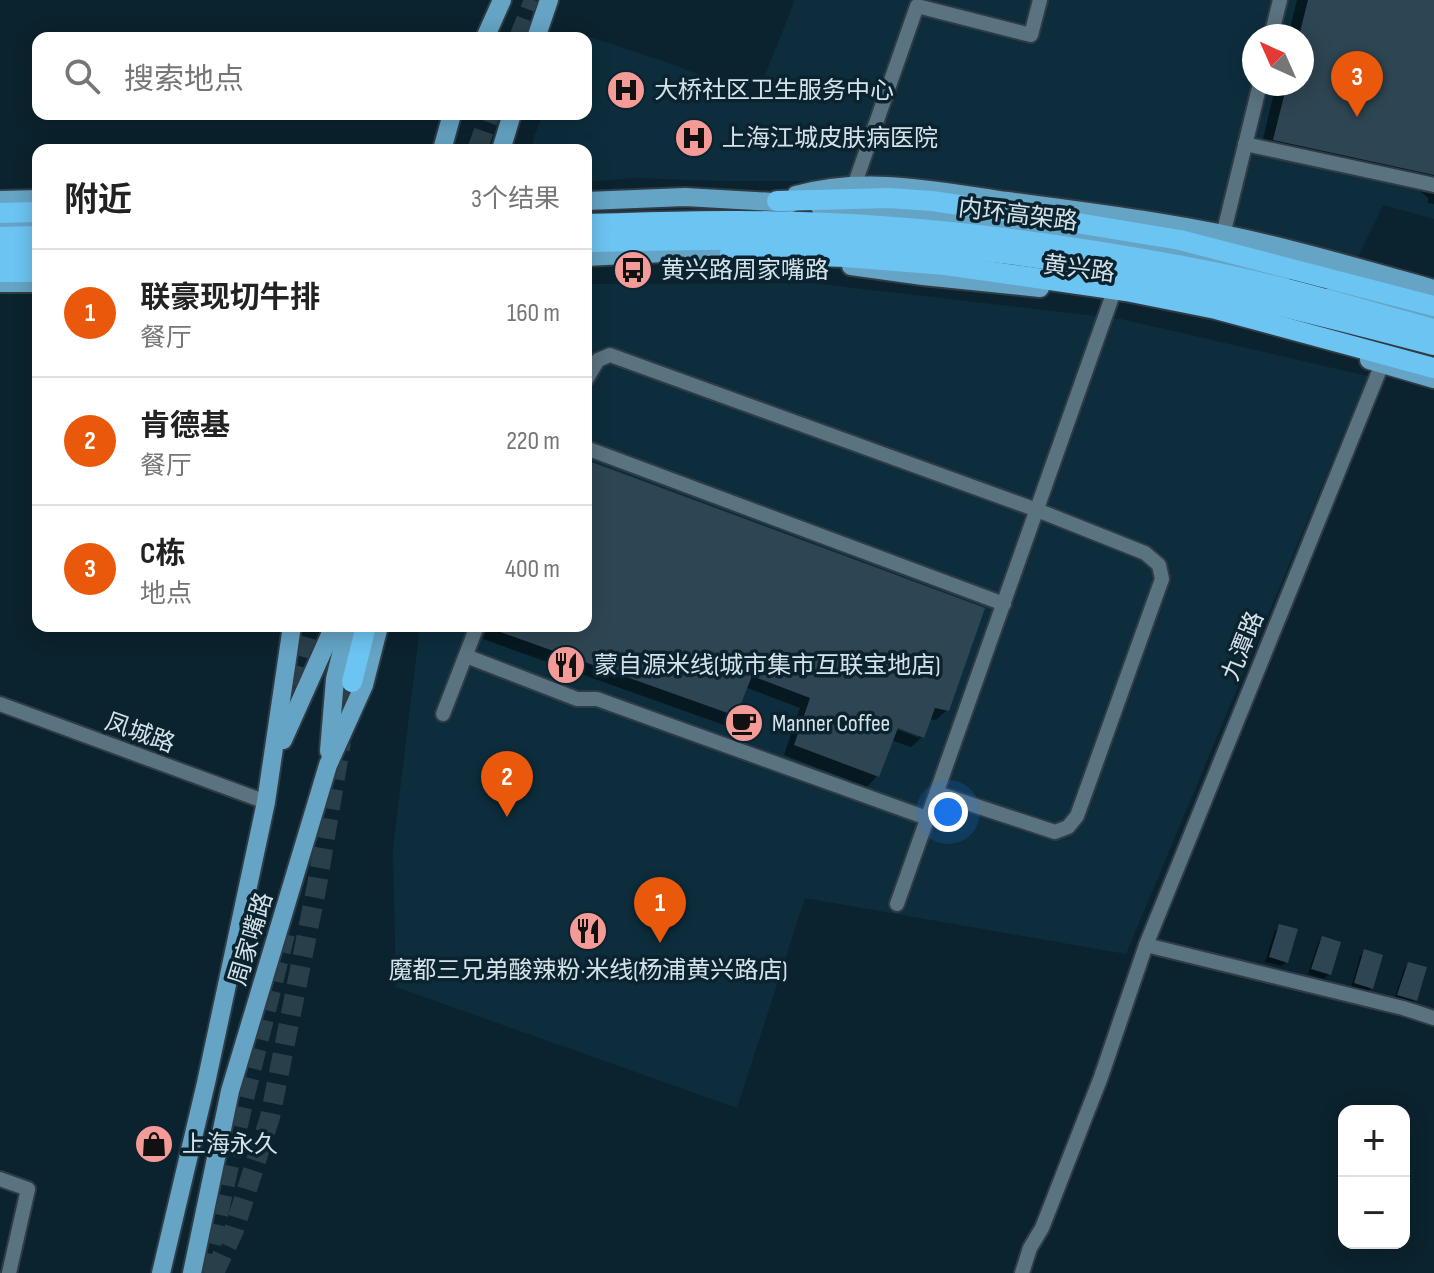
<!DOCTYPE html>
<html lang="zh">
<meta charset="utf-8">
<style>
body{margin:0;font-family:"Sofia Sans Condensed","Noto Sans SC",sans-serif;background:#f6f6f6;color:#222}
.controls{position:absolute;right:24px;bottom:24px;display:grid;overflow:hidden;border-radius:16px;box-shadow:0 4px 20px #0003}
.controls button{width:72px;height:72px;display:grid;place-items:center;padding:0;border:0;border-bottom:2px solid #e0e0e0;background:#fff;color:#222;font:40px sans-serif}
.compass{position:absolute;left:1242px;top:24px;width:72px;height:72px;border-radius:50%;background:#fff;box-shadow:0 4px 20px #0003;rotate:315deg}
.you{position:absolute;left:948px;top:812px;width:28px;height:28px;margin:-20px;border:6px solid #fff;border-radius:50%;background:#1a73e8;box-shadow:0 0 0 12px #1a73e833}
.badge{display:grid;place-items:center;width:52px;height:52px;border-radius:50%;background:#ea580c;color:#fff;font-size:26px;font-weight:700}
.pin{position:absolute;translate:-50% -66px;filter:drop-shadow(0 2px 4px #0008)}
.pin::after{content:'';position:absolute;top:42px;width:28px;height:24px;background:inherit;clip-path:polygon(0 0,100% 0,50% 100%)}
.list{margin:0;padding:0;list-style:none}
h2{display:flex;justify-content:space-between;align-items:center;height:104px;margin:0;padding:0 32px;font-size:34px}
h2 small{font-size:26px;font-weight:400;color:#767676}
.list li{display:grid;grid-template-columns:52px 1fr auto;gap:24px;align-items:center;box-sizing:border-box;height:128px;padding:0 32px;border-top:2px solid #e0e0e0}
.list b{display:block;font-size:30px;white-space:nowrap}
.list p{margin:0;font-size:26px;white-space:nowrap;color:#767676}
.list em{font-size:26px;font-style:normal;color:#767676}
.icon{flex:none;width:44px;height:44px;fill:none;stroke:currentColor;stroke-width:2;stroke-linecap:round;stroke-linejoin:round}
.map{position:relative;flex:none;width:1434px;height:1273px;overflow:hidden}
.search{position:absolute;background:#fff;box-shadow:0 4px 20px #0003;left:32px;top:32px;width:560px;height:88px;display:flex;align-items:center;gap:20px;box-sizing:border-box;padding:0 28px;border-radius:16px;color:#767676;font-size:30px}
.panel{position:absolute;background:#fff;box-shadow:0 4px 20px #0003;left:32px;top:144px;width:560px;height:488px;border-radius:16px}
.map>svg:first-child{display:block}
.built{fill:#0d2d3d;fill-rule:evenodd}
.shadow{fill:#0007;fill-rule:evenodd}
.building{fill:#2e4653}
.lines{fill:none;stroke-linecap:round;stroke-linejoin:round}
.highway-tunnel{stroke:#29404a;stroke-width:20;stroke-dasharray:20 10;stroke-linecap:butt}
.minor-casing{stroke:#2f3b45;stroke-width:18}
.major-casing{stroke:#2f3b45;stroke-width:22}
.highway-casing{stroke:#2f3b45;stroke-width:24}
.minor{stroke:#5a7381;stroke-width:14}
.major{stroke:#65a4c5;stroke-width:18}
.highway{stroke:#6cc4f2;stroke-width:20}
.labels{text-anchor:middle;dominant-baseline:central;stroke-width:7;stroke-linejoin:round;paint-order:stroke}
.poi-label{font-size:24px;fill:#d4e2ea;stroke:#0b232e;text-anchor:start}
.street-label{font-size:24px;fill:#d4e2ea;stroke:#0b232e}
</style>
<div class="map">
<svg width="1434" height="1273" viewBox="0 0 1434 1273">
<rect width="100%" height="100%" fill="#0b232e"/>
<!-- built -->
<g class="built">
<path d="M795 0H1434V219L1383 205 1356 261 864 181H724L634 178 586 182V150H531L536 131 543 114H586V38H573L575 32 675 65 756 98ZM1254 36H1302V84H1254Z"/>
<path d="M812 283 1121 319 1368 376 1126 954 805 898 737 1108 396 987 393 848 420 626H586V284Z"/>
</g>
<!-- shadow -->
<g class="shadow">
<path d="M1297 0H1434V204L1428 203V198L1420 191 1259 156 1276 84H1302V36H1288Z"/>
<path d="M586 462 947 710 936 720 929 719 922 737 911 747 891 740 877 776 867 787 784 755 800 708 745 687 735 714 724 725 483 639 488 626H586ZM889 722 919 734V738L888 726Z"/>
<path d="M1280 926 1286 962 1282 966 1265 962 1275 931Z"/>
<path d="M1322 938 1329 974 1324 979 1308 974 1318 943Z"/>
<path d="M1365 952 1371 988 1367 992 1351 988 1360 956Z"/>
<path d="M1408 964 1415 1000 1410 1004 1394 1000 1404 969Z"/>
</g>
<!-- building -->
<g class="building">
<path d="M1308 0H1434V175L1273 140 1287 84H1302V36H1299Z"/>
<path d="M586 460 985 608 949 711 935 708 924 738 898 728 879 777 794 745 810 698 752 676 736 716 489 628 490 626H586Z"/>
<path d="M1279 924 1298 929 1288 963 1269 957Z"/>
<path d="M1322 936 1341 942 1331 975 1311 969Z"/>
<path d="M1364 949 1383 955 1373 989 1354 983Z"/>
<path d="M1408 962 1427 967 1417 1001 1397 995Z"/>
</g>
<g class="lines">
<!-- highway-tunnel -->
<g class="highway-tunnel">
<path d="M519 38 534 0"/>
<path d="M477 150 490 114"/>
<path d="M288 715 313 626"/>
<path d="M336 733 353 663"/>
<path d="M205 1273 243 1103 285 934"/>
<path d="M214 1273 234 1230 270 1117 317 885 341 742"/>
</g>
<defs>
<g id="minor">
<path d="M1271 36 1280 0"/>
<path d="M1245 144 1434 185"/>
<path d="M854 186 917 6 1031 35 1040 0"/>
<path d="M1223 235 1260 84"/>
<path d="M586 380 598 360 610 355 1037 510 1145 553 1159 565 1162 579 1077 816 1068 827 1055 832 937 793"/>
<path d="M586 448 1004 604"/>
<path d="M466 656 577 699H597L927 818"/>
<path d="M0 704 266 802"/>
<path d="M443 714 477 626"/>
<path d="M897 904 1112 297"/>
<path d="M1146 945 1403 1008 1434 1018"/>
<path d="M0 1179 28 1189 9 1273"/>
<path d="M1022 1273 1030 1248 1042 1228 1101 1077 1146 945 1382 364"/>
</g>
<g id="major">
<path d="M485 38 502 0"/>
<path d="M536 38 549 0"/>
<path d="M442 150 452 114"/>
<path d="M501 150 512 114"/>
<path d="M796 195C865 175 938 191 1007 201 1097 213 1188 224 1276 246 1329 259 1381 274 1434 289"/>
<path d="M0 200 38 199"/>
<path d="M586 201 685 197 791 203"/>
<path d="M820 207 977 219 1192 255 1281 276"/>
<path d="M0 224 38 223"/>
<path d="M586 257 742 249"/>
<path d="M851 266 923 276 1040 288"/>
<path d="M0 283H38"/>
<path d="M1336 291 1434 317"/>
<path d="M1369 360 1434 379"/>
<path d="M283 740 334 626"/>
<path d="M329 751 335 679 348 626"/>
<path d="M161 1273 206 1083 266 802 292 626"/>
<path d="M192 1273 230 1091 328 765 364 685 379 626"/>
</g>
<g id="highway">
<path d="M777 201 889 198 932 201 1028 215 1180 240 1434 306"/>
<path d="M0 213 38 212"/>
<path d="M586 224C632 223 679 221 725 221 880 220 1036 238 1188 267 1271 282 1352 307 1434 329"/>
<path d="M0 237 38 236"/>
<path d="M586 242C703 240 820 236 936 246 1105 261 1271 302 1434 345"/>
<path d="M730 253 845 257 945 265 1126 291 1216 309 1434 368"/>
<path d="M0 255H38"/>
<path d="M0 272H38"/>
<path d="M352 682 366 626"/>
</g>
</defs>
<!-- minor casing -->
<use href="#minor" class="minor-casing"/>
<!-- major casing -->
<use href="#major" class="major-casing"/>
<!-- highway casing -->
<use href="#highway" class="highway-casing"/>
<!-- minor -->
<use href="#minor" class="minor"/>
<!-- major -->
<use href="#major" class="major"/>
<!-- highway -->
<use href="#highway" class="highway"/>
</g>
<!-- icons -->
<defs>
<symbol id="hospital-disc" viewBox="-11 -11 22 22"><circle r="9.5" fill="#f59b97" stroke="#0b232e"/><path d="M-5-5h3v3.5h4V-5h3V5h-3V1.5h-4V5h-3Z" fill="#111"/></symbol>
<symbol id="bus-disc" viewBox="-11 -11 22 22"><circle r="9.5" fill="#f59b97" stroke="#0b232e"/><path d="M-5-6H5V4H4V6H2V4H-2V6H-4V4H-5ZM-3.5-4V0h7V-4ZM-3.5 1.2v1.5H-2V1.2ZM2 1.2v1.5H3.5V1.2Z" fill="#111"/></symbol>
<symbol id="restaurant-disc" viewBox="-11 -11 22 22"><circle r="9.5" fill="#f59b97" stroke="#0b232e"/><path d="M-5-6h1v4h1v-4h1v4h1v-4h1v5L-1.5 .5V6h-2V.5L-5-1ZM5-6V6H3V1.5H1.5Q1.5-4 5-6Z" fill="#111"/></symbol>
<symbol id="cafe-disc" viewBox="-11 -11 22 22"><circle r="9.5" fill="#f59b97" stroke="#0b232e"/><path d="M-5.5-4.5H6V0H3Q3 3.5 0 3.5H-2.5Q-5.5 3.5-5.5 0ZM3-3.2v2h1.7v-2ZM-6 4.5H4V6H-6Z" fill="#111"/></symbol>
<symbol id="shop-disc" viewBox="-11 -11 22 22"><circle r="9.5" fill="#f59b97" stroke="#0b232e"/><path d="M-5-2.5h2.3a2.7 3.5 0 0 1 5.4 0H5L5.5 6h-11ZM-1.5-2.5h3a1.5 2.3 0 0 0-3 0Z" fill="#111"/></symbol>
</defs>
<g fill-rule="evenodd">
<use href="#hospital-disc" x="604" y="68" width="44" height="44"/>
<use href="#hospital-disc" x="672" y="116" width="44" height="44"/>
<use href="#bus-disc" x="611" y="248" width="44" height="44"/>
<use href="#restaurant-disc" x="544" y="643" width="44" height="44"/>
<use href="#cafe-disc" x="722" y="701" width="44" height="44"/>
<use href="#restaurant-disc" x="566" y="909" width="44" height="44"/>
<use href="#shop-disc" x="132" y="1122" width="44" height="44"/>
</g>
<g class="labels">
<!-- poi labels -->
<g class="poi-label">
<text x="654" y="90">大桥社区卫生服务中心</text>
<text x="722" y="138">上海江城皮肤病医院</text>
<text x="661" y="270">黄兴路周家嘴路</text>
<text x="594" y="665">蒙自源米线(城市集市互联宝地店)</text>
<text x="772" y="723">Manner Coffee</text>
<text x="588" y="970" text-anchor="middle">魔都三兄弟酸辣粉·米线(杨浦黄兴路店)</text>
<text x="182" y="1144">上海永久</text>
</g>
<!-- street labels -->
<g class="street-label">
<text transform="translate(1018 215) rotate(7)">内环高架路</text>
<text transform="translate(1079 269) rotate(7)">黄兴路</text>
<text transform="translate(1243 646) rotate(-68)">九潭路</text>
<text transform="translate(140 733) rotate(20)">凤城路</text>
<text transform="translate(251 939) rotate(-73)">周家嘴路</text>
</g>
</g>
</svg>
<div class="controls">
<button>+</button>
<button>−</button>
</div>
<svg class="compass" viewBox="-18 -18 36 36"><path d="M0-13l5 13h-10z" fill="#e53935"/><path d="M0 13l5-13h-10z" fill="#767676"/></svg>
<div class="you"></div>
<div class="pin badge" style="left:660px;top:943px">1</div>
<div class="pin badge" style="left:507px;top:817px">2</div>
<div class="pin badge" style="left:1357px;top:117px">3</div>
<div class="search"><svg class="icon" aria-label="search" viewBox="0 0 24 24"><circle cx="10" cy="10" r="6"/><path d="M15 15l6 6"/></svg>搜索地点</div>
<section class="panel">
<h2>附近<small>3个结果</small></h2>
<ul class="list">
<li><span class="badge">1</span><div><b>联豪现切牛排</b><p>餐厅</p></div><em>160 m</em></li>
<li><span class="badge">2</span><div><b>肯德基</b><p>餐厅</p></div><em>220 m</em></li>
<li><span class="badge">3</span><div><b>C栋</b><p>地点</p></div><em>400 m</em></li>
</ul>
</section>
</div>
